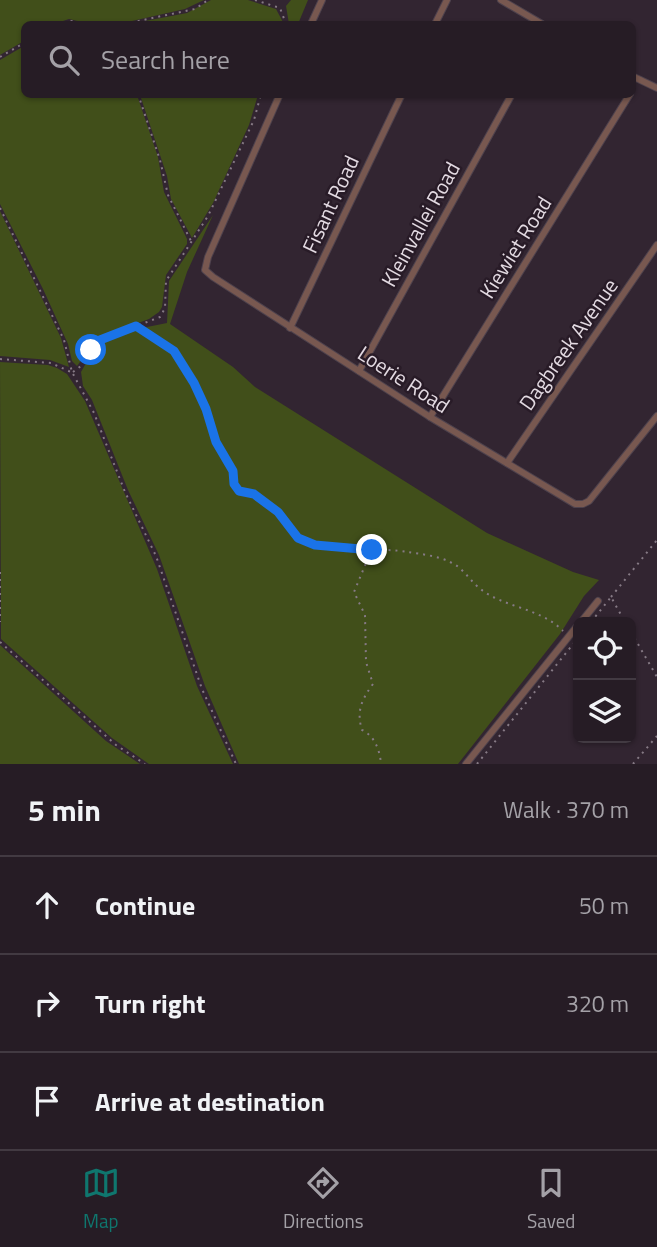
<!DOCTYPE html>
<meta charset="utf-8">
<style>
body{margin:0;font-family:"Titillium Web",sans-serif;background:#322932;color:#f1f3f6}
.controls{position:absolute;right:21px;bottom:21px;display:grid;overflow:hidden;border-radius:10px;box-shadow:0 2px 5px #0004}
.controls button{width:63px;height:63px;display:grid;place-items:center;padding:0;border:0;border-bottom:2px solid #423a42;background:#261c25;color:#f1f3f6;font:35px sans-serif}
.stop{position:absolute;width:21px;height:21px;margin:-16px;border:5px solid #1a73e8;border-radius:50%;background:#fff}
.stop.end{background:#1a73e8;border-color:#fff;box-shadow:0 2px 7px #0008}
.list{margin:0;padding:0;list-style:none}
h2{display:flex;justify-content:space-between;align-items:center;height:91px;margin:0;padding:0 28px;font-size:30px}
h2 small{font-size:23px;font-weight:400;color:#a4a1a7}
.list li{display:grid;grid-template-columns:46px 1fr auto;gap:21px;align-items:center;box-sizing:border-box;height:98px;padding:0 28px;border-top:2px solid #423a42}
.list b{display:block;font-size:26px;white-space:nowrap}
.list em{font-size:23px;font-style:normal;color:#a4a1a7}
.icon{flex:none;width:38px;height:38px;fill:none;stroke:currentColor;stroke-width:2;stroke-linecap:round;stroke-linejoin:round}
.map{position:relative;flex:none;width:657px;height:764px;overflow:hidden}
.search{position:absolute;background:#261c25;box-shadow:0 2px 5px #0004;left:21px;right:21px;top:21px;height:77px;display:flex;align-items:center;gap:18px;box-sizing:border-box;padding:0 24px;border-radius:10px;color:#a4a1a7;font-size:26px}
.sheet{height:385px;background:#261c25}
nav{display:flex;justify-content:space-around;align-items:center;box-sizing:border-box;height:98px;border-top:2px solid #423a42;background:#261c25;font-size:19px;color:#a4a1a7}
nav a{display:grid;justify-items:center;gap:4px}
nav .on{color:#0f766e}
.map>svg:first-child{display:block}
.green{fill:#414f1a}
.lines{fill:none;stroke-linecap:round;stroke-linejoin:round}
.minor-casing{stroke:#4e424d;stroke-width:8}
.path{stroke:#867a85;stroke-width:2;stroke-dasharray:2 5;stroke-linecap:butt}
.minor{stroke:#785850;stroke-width:6}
.route{stroke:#1a73e8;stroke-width:9}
.labels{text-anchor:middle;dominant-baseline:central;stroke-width:5;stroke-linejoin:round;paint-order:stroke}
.street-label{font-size:21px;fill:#e3dae2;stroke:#281b27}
</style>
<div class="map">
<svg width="657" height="764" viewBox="0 0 657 764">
<rect width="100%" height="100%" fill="#322531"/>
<!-- green -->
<g class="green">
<path d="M0 0H204L185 9 119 24H90L69 19 54 24H24V41L0 55Z"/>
<path d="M211 0H248L276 9 284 24H129L187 13Z"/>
<path d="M308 0 298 24H289L286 6 291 0Z"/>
<path d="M24 46V94L137 95 158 157 164 192 187 239V244L166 275 162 307 159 312 149 319 98 338 77 366 72 361 68 344 43 289 0 204V60Z"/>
<path d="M140 95H258L249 125 213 203 192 238 171 199 167 176Z"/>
<path d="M0 211 61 338 69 367 50 360 0 356Z"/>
<path d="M213 215 187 272 170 324 233 367 255 387 487 533 573 572 599 580 584 596 560 634 458 764H239L205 686 159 555 128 490 92 400 83 386 81 372 90 356 103 342 137 329 167 323 169 281Z"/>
<path d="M0 362 48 365 57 368 67 374 85 401 157 569 197 686 233 764H149L112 738 1 639Z"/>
<path d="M0 645 106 741 140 764H0Z"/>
</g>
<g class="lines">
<defs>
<g id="minor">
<path d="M501 0 542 24"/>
<path d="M311 24 322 0"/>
<path d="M435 24 447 0"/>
<path d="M632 76 657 88"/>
<path d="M280 94 208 257 205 270 213 277 430 417 575 504H583L589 501 657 416"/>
<path d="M290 328 402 94"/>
<path d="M359 371 512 94"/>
<path d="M430 417 630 94"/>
<path d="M507 463 657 245"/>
<path d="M581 622 598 601"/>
<path d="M466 764 578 625"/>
</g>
</defs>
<!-- minor casing -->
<use href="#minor" class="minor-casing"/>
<!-- path -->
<g class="path">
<path d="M255 0 280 8 286 24"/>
<path d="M57 24 71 21 83 24"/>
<path d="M124 24 195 9 208 0"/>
<path d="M0 57 24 43"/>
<path d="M138 94 160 160 168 195 191 241"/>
<path d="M0 208 64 340 72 372 94 413 125 492 156 556 202 689 236 764"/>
<path d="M136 326 174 351 194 382 207 409 216 442 233 471 234 484 239 491C279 498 282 532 311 544 334 553 381 547 408 552 421 554 438 556 450 562 462 567 468 578 478 587 502 608 540 607 563 631"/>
<path d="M0 359 51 363 71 372"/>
<path d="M73 372 81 366 100 340 160 317 165 308 166 281 208 216 254 120 261 94"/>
<path d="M371 551 354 592 365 615 366 662 373 684C362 699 356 711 362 730 375 736 380 751 381 764"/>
<path d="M0 572V622"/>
<path d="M611 597 657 540"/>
<path d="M591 622 611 597 625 622"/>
<path d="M631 632 657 677"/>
<path d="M0 642 116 745 145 764"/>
<path d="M477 764 578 638"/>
<path d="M633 764 657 736"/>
</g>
<!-- minor -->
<use href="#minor" class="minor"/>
</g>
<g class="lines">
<!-- route -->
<path class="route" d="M91 350 100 340 136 326 174 351 194 383 206 409 216 442 233 471 234 484 239 491 254 494 278 512 298 538 315 545 372 550"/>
</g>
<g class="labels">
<!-- street labels -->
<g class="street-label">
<text transform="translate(330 204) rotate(-65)">Fisant Road</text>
<text transform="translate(420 224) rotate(-61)">Kleinvallei Road</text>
<text transform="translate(515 247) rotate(-58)">Kiewiet Road</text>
<text transform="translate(568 344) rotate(-55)">Dagbreek Avenue</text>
<text transform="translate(404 379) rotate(33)">Loerie Road</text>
</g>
</g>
</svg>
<div class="controls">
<button><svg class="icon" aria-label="locate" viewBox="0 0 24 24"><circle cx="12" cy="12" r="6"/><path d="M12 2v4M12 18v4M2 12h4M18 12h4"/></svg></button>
<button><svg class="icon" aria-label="layers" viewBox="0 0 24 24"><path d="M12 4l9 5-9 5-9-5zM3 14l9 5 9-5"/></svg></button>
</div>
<div class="stop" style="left:91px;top:350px"></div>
<div class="stop end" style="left:372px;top:550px"></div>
<div class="search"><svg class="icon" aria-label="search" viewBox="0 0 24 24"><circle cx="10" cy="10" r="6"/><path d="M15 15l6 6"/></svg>Search here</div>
</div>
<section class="sheet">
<h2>5 min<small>Walk · 370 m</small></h2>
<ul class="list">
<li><svg class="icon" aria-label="ahead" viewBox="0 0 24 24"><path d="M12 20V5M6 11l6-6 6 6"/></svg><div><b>Continue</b></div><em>50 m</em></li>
<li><svg class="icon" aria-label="right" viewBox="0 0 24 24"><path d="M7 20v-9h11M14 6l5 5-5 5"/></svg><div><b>Turn right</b></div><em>320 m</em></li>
<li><svg class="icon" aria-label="arrive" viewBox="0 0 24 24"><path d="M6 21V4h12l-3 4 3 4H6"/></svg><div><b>Arrive at destination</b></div></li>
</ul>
</section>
<nav>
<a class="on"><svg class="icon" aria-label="map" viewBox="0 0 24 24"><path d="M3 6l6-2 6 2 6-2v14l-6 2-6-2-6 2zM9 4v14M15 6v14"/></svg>Map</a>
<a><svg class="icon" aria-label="directions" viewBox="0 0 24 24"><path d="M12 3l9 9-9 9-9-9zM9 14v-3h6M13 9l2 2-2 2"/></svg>Directions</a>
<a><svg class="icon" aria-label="saved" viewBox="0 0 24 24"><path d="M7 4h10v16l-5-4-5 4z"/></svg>Saved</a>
</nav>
